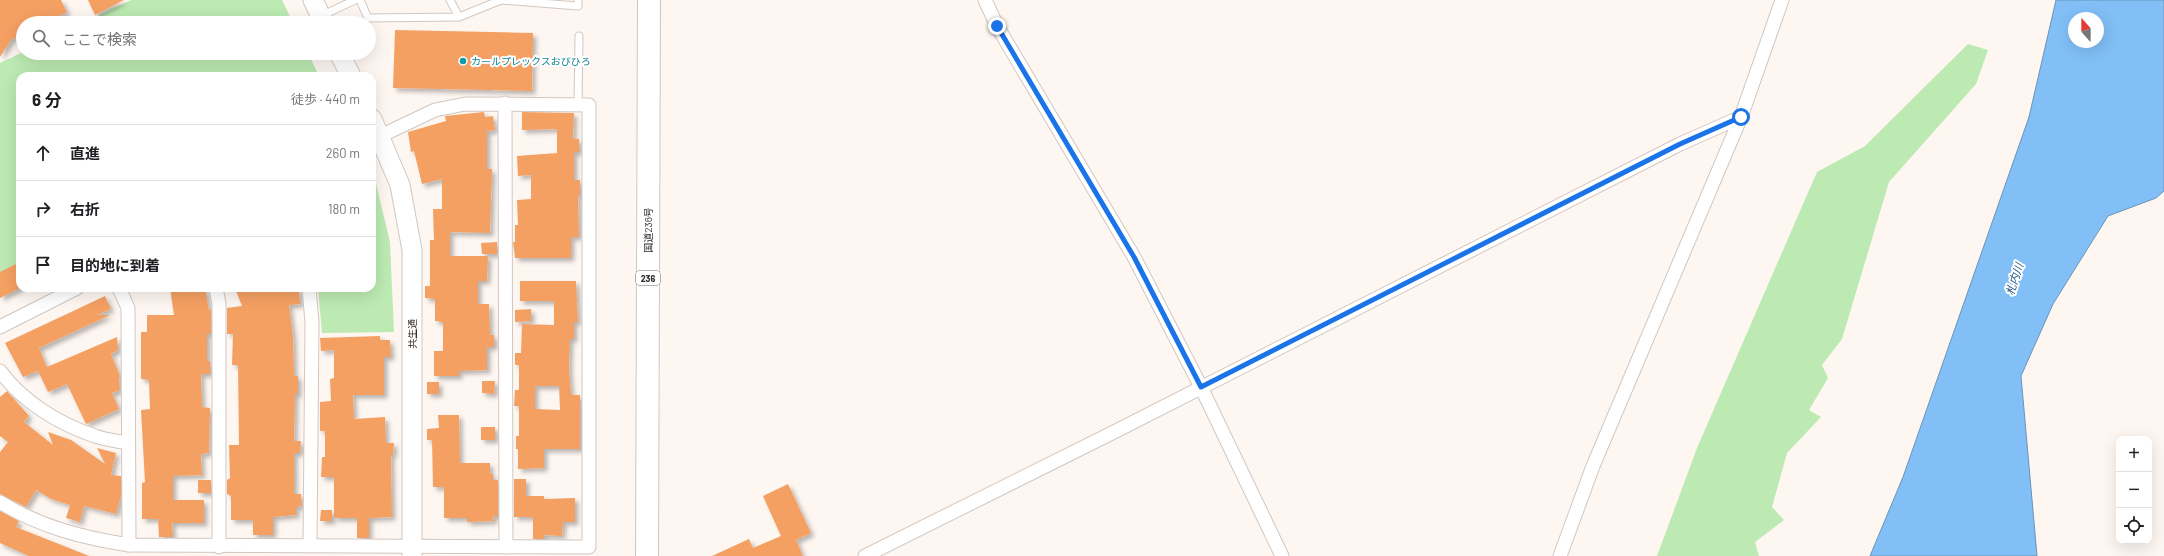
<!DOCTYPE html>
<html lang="ja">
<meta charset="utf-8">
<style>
body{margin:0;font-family:Barlow,"Noto Sans JP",sans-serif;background:#f2f2f2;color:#202124}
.controls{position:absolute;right:12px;bottom:12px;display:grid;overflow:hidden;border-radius:8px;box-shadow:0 4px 16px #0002}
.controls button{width:36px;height:36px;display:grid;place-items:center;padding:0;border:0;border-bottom:1px solid #e0e0e0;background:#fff;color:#202124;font:20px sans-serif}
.compass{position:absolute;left:2068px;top:12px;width:36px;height:36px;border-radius:50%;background:#fff;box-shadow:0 4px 16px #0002;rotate:339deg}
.stop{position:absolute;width:12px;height:12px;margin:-9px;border:3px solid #1a73e8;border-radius:50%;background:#fff}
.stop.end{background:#1a73e8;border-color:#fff;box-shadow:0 1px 4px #0008}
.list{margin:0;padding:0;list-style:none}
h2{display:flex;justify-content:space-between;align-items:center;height:52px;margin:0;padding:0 16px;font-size:17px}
h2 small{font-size:13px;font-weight:400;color:#757577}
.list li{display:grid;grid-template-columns:26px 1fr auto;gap:12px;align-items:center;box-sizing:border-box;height:56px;padding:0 16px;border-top:1px solid #e0e0e0}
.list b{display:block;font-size:15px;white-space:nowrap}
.list em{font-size:13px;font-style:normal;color:#757577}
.icon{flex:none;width:22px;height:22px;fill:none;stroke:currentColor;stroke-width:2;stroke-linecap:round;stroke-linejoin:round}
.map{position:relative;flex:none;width:2164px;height:556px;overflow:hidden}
.search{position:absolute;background:#fff;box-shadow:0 4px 16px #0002;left:16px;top:16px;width:360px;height:44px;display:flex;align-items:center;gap:10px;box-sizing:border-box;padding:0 14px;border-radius:22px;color:#757577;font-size:15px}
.panel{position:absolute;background:#fff;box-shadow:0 4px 16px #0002;left:16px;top:72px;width:360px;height:220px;border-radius:12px}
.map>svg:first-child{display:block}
.green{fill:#bceab2}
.water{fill:#81bff6;stroke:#6994b9;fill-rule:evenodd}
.building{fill:#f5a063;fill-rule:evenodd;filter:url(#shadow)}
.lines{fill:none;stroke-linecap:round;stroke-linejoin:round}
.lane-casing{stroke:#d1c7c1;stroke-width:9}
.street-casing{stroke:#d1c7c1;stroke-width:15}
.secondary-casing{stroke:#d1c7c1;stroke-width:21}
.highway-casing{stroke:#d1c7c1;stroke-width:24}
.lane{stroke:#fff;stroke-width:7}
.street{stroke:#fff;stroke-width:13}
.secondary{stroke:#fff;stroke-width:19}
.highway{stroke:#fff;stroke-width:22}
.route{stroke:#1a73e8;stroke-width:5}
.culture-dot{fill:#0f9aa8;stroke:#fff;stroke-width:1.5}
.labels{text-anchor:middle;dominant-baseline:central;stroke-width:4;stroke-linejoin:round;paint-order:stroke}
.shield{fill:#fff;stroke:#6f6d6b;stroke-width:1}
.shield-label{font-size:9px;font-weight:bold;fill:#312e2b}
.culture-label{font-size:10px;fill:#0d838f;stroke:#fff;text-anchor:start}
.street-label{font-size:10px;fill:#312e2b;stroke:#fff}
.water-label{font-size:11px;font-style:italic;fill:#1e5683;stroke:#fff}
</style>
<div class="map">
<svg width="2164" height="556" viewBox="0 0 2164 556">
<defs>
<filter id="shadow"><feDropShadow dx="3.5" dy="3.5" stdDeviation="2" flood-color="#0004"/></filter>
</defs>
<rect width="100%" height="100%" fill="#fef6f1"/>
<!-- green -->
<g class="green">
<path d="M131 0H282L293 23H83Z"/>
<path d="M1968 44 1988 50 1976 84 1889 182 1842 339 1822 365 1828 378 1809 410 1821 417 1787 453 1772 507 1784 520 1755 542 1759 556H1657L1697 448 1817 172 1865 146Z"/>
<path d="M23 52 308 53 319 76H20V288L0 298V63Z"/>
<path d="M372 167 390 242 394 332 322 333 318 288H372Z"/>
</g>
<!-- water -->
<path class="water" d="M2056 0H2164V191L2156 198 2108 216 2053 304 2021 376 2037 556H1870L1903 477 2029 117ZM2074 18H2098V42H2074Z"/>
<!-- building -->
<g class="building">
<path d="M0 0H61L67 12 45 23H23V34L11 40 0 57Z"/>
<path d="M88 0H124L95 15Z"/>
<path d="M395 30 533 33 532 91 393 88Z"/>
<path d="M484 112 485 117 493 116 495 130 487 131V169H492L490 233 450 232V256H488L487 281H478V304H489L490 335H494V347H487V370L459 371V376H434V351H443V322L435 321V299L425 298V286H430V240H434L433 209H442V179L422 184 414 151 411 152 408 132 446 121 445 116Z"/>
<path d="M522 112 574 113 573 139H579V152H574V180H580V195H578L579 237H571V258H515L513 242H515V225H518L517 200 531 199V175L518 176 517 156 557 153V129L522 130Z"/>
<path d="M497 242V254H482L481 243Z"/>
<path d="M20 262V288L0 298V272Z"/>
<path d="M520 281H576L578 322H574V339H570L569 369 571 395H580V449H544V468L518 469V449H516V436H519V406H514L515 390H519V365H515V353H521L522 324 554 325V301H520ZM535 386H559L560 410 535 409Z"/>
<path d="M170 288H205L209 310 211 309V334H207V361H210V374H201L202 407 210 408 209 453 201 454 202 475 173 476V500H204V523H172L173 537H159L158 519H142V483L145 482 141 410 150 409 149 380 141 379V332H147V315H174Z"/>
<path d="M235 288H297L299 292 300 304 289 305 293 337 294 376H298V394H295L294 441H301L300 453H294V494H301L302 506 296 507V515L273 517V535H253V520H231V496L227 494V480L230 478 229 445H239L238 365H232L233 334H227V308L242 306Z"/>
<path d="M105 296 111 309 97 315H110L39 348 47 367 40 370 117 337 118 350 111 354 120 376 119 379 120 390 112 393 119 409 86 424 67 384 48 392 38 371 23 377 5 343Z"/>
<path d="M531 309V321L515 322V310Z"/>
<path d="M380 336V340H390L391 357H384V395H353L354 419 385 417 386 443H394L393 455H391L392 517 369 518V538H357V518H334V477H321L322 457H325V431H320V402L331 401 330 379 334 378V350L321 351 320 338Z"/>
<path d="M482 381H495L494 394 482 393Z"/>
<rect x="427" y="382" width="12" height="12"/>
<path d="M7 391 29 416 24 422 53 445 48 432 71 440 105 464 97 448 116 453 111 475 121 476V496L116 514 84 506 80 522 66 518 70 505 51 499 36 490 26 507 0 494V452L8 442 0 436V397Z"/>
<path d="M438 415H459L460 463H490V474H493V480H498V516H493L494 521 467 522V518H444V487H433L432 440H427V429L439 428Z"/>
<rect x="481" y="427" width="14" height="13"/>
<path d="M514 479H526V496H544V499L575 498V522H563L562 536 544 535V539H533V517H514Z"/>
<rect x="198" y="480" width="13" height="13"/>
<path d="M788 484 811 533 796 540 803 556H712L749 539 753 548 781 536 763 496Z"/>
<path d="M321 510H332V521H320Z"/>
<path d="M0 511 19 521 16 527 89 556H29L0 543Z"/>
</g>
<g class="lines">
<defs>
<g id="lane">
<path d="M360 0 368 18 459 17 501 0 578 6V0"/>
<path d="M450 0 459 17"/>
<path d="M321 16 355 0"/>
<path d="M578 105 579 36"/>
</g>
<g id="street">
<path d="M985 0 997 26 1134 257 1201 387 1282 556"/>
<path d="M505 103 506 547"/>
<path d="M119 288 128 308 129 545"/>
<path d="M216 288 219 304V547"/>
<path d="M309 288 312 322 310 545"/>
<path d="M0 327 77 288"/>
<path d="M0 371C23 402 59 424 95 436 106 440 117 441 128 443"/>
<path d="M0 502C40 527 84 538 129 545L589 547V105L465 104 435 110 372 140"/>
<path d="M865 556 1114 432 1680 144 1741 117"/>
<path d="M1560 556 1593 466 1741 117 1782 0"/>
</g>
<g id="secondary">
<path d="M313 0 324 23"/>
<path d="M339 53 351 76"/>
<path d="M372 119 400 185 412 250V556"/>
</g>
<path id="highway" d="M647 556 649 0"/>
</defs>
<!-- lane casing -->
<use href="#lane" class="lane-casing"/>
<!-- street casing -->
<use href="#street" class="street-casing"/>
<!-- secondary casing -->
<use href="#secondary" class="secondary-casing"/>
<!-- highway casing -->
<use href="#highway" class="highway-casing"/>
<!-- lane -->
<use href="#lane" class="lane"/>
<!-- street -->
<use href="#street" class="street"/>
<!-- secondary -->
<use href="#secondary" class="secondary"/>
<!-- highway -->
<use href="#highway" class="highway"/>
</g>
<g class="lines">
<!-- route -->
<path class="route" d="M997 26 1134 257 1201 387 1680 144 1741 117"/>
</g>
<!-- markers -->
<circle class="culture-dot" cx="463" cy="61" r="4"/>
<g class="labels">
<!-- shield labels -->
<rect class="shield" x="636" y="271" width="24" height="14" rx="3"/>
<g class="shield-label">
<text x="648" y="278">236</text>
</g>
<!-- culture labels -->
<g class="culture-label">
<text x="471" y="61">カールプレックスおびひろ</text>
</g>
<!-- street labels -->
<g class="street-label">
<text transform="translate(648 230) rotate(-90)">国道236号</text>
<text transform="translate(412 334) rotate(-90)">共生通</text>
</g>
<!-- water labels -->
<g class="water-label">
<text transform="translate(2014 279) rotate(-72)">札内川</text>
</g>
</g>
</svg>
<div class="controls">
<button>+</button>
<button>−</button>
<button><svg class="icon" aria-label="locate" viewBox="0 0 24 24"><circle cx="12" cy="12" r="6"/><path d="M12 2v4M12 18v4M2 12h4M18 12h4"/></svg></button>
</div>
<svg class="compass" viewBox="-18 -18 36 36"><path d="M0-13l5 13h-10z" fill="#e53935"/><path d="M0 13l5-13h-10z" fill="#757577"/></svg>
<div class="stop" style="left:1741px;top:117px"></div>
<div class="stop end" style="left:997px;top:26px"></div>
<div class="search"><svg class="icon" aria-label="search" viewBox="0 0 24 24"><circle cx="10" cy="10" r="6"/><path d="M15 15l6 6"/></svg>ここで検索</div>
<section class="panel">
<h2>6 分<small>徒歩 · 440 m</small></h2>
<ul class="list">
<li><svg class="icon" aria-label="ahead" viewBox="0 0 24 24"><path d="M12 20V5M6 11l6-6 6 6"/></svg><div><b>直進</b></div><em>260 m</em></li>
<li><svg class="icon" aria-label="right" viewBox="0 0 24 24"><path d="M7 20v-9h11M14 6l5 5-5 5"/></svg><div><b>右折</b></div><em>180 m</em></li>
<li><svg class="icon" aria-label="arrive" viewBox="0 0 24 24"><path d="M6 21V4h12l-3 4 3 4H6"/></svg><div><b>目的地に到着</b></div></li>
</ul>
</section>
</div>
